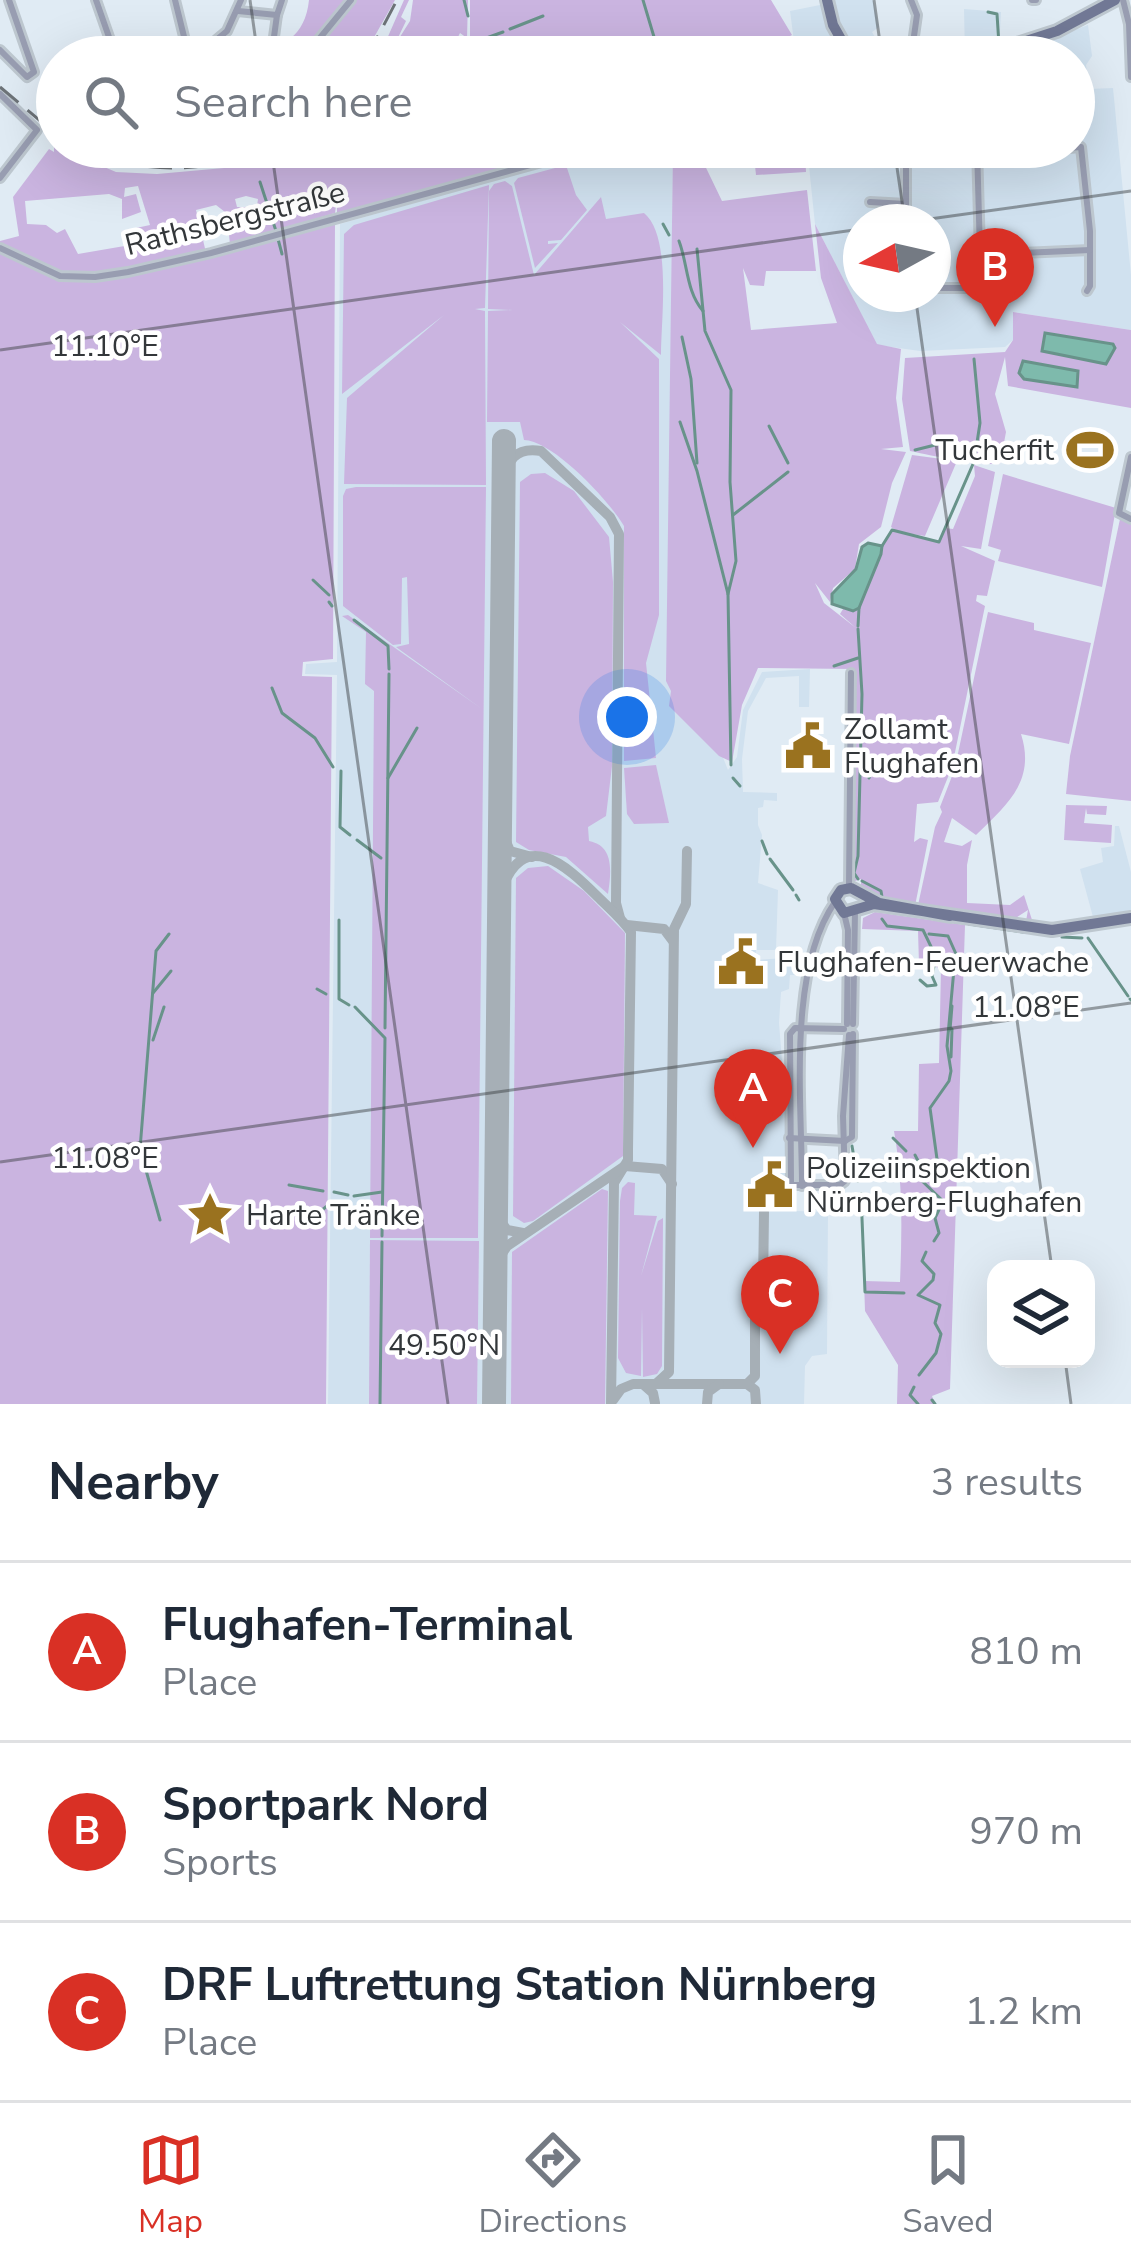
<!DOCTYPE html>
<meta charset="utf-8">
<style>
body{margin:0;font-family:"Nunito Sans",sans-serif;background:#f2f2f3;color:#1f2937}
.controls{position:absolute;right:36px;bottom:36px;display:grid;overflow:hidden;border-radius:24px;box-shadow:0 12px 48px #0002}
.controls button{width:108px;height:108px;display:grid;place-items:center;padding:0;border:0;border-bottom:3px solid #e0e1e3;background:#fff;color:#1f2937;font:60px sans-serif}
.compass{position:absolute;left:843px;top:204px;width:108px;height:108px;border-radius:50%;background:#fff;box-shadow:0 12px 48px #0002;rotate:262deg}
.you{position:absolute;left:627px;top:717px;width:42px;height:42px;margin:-30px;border:9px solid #fff;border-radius:50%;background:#1a73e8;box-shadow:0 0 0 18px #1a73e833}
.badge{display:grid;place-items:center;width:78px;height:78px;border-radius:50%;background:#d93025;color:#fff;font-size:39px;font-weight:700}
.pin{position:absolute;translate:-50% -99px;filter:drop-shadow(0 3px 6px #0008)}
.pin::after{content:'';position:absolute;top:63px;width:42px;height:36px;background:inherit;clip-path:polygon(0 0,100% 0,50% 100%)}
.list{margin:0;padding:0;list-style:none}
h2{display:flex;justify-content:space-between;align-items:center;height:156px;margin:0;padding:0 48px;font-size:51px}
h2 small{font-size:39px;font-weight:400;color:#747a83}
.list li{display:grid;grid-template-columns:78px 1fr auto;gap:36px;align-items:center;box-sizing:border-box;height:180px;padding:0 48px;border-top:3px solid #e0e1e3}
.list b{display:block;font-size:45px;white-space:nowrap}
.list p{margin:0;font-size:39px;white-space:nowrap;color:#747a83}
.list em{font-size:39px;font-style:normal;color:#747a83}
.icon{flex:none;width:66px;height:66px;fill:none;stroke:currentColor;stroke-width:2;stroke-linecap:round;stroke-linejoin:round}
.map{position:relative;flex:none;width:1131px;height:1404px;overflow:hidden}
.search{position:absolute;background:#fff;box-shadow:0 12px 48px #0002;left:36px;right:36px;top:36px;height:132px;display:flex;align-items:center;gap:30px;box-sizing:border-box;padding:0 42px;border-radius:66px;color:#747a83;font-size:45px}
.sheet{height:696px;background:#fff}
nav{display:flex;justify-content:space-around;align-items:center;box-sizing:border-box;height:168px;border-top:3px solid #e0e1e3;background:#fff;font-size:33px;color:#747a83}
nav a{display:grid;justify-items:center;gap:6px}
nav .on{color:#d93025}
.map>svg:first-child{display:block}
.built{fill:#d0e1ef;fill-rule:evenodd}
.green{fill:#cab4e0;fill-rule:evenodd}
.water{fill:#7ebaac;stroke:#68938a;stroke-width:3}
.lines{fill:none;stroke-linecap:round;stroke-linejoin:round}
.stream{stroke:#68938a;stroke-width:3}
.taxiway{stroke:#a6afb6;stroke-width:10}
.runway{stroke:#a6afb6;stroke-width:24}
.street-casing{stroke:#bdc7cf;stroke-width:12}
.secondary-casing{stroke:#bdc7cf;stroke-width:16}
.street{stroke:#989db1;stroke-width:6}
.secondary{stroke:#717895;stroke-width:10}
.rail{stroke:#6d7378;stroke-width:3;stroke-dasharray:24 12;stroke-linecap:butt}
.ticks{fill:none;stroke:#33373a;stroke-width:3;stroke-opacity:0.45}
.labels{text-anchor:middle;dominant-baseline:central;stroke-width:9;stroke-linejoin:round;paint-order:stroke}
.street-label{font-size:30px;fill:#33373a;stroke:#fff}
.poi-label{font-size:30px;fill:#33373a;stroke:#fff;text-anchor:start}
.ticks-label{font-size:30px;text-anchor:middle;fill:#33373a;stroke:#fff;stroke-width:9;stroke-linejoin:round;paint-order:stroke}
</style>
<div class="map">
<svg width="1131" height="1404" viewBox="0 0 1131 1404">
<rect width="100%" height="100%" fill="#e0ebf4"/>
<!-- built -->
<g class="built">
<path d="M825 0H873L879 27 872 32 884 54 913 46V57H796L790 11 825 4Z"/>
<path d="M964 9 1001 12 999 50 1051 39 1088 25 1092 56 1086 65 1089 89 1113 88 1131 275V330L1013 312V340L1005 347 920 351 877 345 815 224 807 147H1074V57H965ZM861 222H933V294H861Z"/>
<path d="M611 147H673L668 620 728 770 737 757 743 710 762 672 810 669 809 707H799V676L766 678 748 711 742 759 743 792 777 793V801L764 800 763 807 758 808V825L762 835 758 883 778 890 776 950H756L755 960 786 958 801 963V975H790L789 989 781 992 779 1023 794 1211 828 1212 827 1354 812 1356 805 1366 804 1404H328L337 675 305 674 306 664 337 662 340 224Z"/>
<path d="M1115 826H1119L1131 872V910L1093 917 1080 869 1103 862 1101 848 1114 846Z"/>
</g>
<!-- green -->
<g class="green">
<path d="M309 0H349L323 35 355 0H395L363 57H313L317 41 310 49 296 47 299 57H230C270 50 304 47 309 0Z"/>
<path d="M404 0H409L401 17 406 21 393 48 410 21 413 0H468L467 38 460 33 450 53 412 57 418 50 430 51 426 44 417 45 409 57H379Z"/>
<path d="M470 0H771L792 35 774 44 772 57H470Z"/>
<path d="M54 142 57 147 116 172 157 174 224 168 275 147H576L345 213H337V197L335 213 230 244 229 235 254 227 258 199 246 196 235 199 237 207H249V215L234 219 216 205 196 210 207 257 335 222 333 659 303 662 302 676 332 677 326 1404H0V241L19 236 13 197 49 149 54 152ZM138 186 150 225 122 231V237L169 228 171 238 78 254 65 229 57 233 46 225 27 224 25 201 109 194 122 199V219L141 212 136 194 124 197 125 188Z"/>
<path d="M673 147H696L722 201 807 190 816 271H766L764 286 750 285 743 268 751 330 837 323 821 278 815 224 877 344 901 349 896 398 903 447 881 449 906 452 892 483 881 527 859 544 855 569 833 588 830 602 815 583 824 603 856 628 840 614 843 609 859 608 882 546 894 529 891 527 912 455 957 461 925 536 911 534 939 542 945 528 953 529 975 476 974 465 995 472 981 549 961 546 995 561 987 596 977 595 976 601 985 606 952 767 938 802 917 804 914 842 920 838 928 840 915 906 884 901 861 888V879L852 882 853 669 758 668 742 705 732 762 719 756 669 706 671 691 666 681Z"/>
<path d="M753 147H805L806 172 756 175Z"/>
<path d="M566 165 576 195 587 210 561 240 548 241V244L558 243 535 268 514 183 518 178Z"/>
<path d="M505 181 512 186 534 275 601 197 606 219 644 213C672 236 661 319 661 355L620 322 659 359V615L646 663 656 758 624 761V526C608 499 553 441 524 440L520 422H487L488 311 513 310 488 309 489 191 494 184Z"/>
<path d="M489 185 485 308 475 309 485 311 486 485 344 484 347 398 444 315 342 394 344 234 354 225Z"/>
<path d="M1013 312 1131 330V408L1008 386 1005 357 995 394 1006 432 1000 464C976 465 938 457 910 451L902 399 905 358 1005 352 1013 340Z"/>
<path d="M545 473 574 491 609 537 613 582 612 766 606 816 588 827 589 841C615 846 611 873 608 894L566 857 529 850 516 842 520 482 531 474Z"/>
<path d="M1003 474 1116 508 1102 587 998 561 1001 550 988 546Z"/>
<path d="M356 487H486L478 1238H370L374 691 365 684 366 632 342 616 348 615 482 709 396 647 409 644 407 577 402 578 401 644 393 645 343 606V496L346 489Z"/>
<path d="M1120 519 1131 522V801L1066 794 1070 756Z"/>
<path d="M988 612 1034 623V630L1091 643 1069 744 1021 734C1036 781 1007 805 976 835L952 818 944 842 962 846 972 840 967 865V903L1010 905 1024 895 1033 923 1026 921 1028 910 1014 919 918 905 935 827 942 812 940 807 954 771 960 772 962 760 957 758Z"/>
<path d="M656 765 669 823 634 824 627 814 624 768Z"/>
<path d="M1066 805 1107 806 1106 815 1087 814 1086 808 1084 823 1112 825 1111 843 1064 840Z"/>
<path d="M548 866 584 891 625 933 623 1156 533 1221 524 1223 513 1216 516 878 528 868Z"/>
<path d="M875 912 965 925 950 1389 932 1396 935 1404H897L898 1365 865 1311 864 1281 900 1282C902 1230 903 1181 894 1131H918L919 1064 939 1063 941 968 919 964 918 931 862 929 863 918Z"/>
<path d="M628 1182 635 1183 634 1215 657 1216 641 1276 658 1221 663 1218 662 1366 657 1374 643 1377 642 1308 641 1376 626 1373 618 1358 620 1201 622 1188Z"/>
<path d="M602 1189 608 1191 605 1404H511L512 1252Z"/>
<path d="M370 1240 479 1241 477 1404H369Z"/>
</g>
<!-- water -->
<g class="water">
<path d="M1045 333 1113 344 1115 348 1106 364 1042 351Z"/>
<path d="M1023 361 1078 371 1077 387 1024 379 1019 373Z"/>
<path d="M868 543 882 546 881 554 859 608 853 611 832 604V594L856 569 862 547Z"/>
</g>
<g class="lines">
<!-- stream -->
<g class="stream">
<path d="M464 0 468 16"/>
<path d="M643 0 660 57"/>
<path d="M988 12 997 14 999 45"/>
<path d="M510 29 543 16"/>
<path d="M459 48 503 32"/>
<path d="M640 149 641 147"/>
<path d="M260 182 276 231"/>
<path d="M663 224 669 235"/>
<path d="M278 239 282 254"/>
<path d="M679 241C688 265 686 291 703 311"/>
<path d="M697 249 705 331 731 390 730 482 736 561 728 594"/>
<path d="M682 337 691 379 697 463"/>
<path d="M974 359 980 423 974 462"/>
<path d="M680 422 697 471 728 594 731 765"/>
<path d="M769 426 788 463"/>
<path d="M915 450 939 444 961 447"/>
<path d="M733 515 788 472"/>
<path d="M882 546 892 530 939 542 973 464"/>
<path d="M313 580 329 595"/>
<path d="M329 602 332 606"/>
<path d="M354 620 388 646 389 669"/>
<path d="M858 626 859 608"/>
<path d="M834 666 858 658"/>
<path d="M272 688 282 713 315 738 333 767"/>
<path d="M341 771 340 827 350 835"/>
<path d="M388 778 417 728"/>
<path d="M733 778 740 786"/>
<path d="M869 778 873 764"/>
<path d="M357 840 381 858"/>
<path d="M762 841 767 854"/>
<path d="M770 859 793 890"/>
<path d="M858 879 854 873 858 856 862 694 858 629"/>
<path d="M862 881 881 891 882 897"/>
<path d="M796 895 799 900"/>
<path d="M876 910 924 917"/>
<path d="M926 917 933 918"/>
<path d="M882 919 887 926 923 930 937 959 949 962 954 969 947 1046 951 1071 949 1081 930 1108 937 1159 925 1170 921 1180 943 1201 935 1218 939 1233 934 1241"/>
<path d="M339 920V999L349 1005"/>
<path d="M949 921 965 923"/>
<path d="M969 924 1023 932"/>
<path d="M929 934 948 936 956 954 955 965"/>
<path d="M1062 937 1082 938"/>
<path d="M1088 938 1128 996"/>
<path d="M920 980 927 986 936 985 932 976 935 961"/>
<path d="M317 989 326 994"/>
<path d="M153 993 171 971"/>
<path d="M1130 999 1131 1000"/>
<path d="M355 1007 385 1038 382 1236"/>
<path d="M385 1028 389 674"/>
<path d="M950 1030 952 1006"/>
<path d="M153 1040 164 1007"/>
<path d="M951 1057 952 1029"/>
<path d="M893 1138 906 1151"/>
<path d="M852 1146 858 1181"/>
<path d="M915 1155 924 1172"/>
<path d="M289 1185 323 1191"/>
<path d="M334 1192 348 1195"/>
<path d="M861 1194 865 1292 904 1293"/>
<path d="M354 1196 382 1192"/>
<path d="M160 1220 140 1149 156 951 169 934"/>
<path d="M310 1220 327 1206"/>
<path d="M919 1375 936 1353 941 1334 935 1323 940 1305 918 1295 933 1280 934 1274 922 1261 926 1252"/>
<path d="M914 1387 910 1395 918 1404"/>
<path d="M932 1400 935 1404"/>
<path d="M380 1404 382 1242"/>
</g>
<!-- taxiway -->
<g class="taxiway">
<path d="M504 484C506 460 516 447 541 451L610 517 619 534 616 903 620 918"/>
<path d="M500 828 510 851 532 857"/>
<path d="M500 894C523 825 566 865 598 897 609 908 622 919 631 932L628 1150V1160L614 1183 611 1404"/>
<path d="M627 925 664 929 673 941"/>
<path d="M496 1215 507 1230 523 1233"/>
<path d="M496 1263 507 1246 625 1166 662 1169 672 1184"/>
<path d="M657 1383 669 1372 674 929 686 904 687 851"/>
<path d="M747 1384 755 1376V1304L763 1287 764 1212"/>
<path d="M747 1384 755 1390 756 1404"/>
<path d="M644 1385 653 1393 655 1403"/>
<path d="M613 1400 621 1389 633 1384H747"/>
<path d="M707 1404 708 1392 719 1384"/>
</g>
<!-- runway -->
<path class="runway" d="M494 1404 504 441"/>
<defs>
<g id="street">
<path d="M96 0 116 57"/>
<path d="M175 0 189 57"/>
<path d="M911 0 917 15 911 57"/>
<path d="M1032 0H1036"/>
<path d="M1123 0 1129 24 1131 77"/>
<path d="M238 11 277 15 282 0"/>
<path d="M265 49 273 44 277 15"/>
<path d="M0 50 27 77 34 72 9 0"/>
<path d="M310 50 351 0"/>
<path d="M196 57 227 31 241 0"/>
<path d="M0 94 37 130 0 178"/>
<path d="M906 147V222"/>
<path d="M131 152 132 147"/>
<path d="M978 155 1081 147 1090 231V286L1087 291"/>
<path d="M870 202 906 204"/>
<path d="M0 248 60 276 95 277 128 272 211 253 596 147"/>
<path d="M980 255 1090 250"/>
<path d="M933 288H981L977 147"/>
<path d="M1131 457 1119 513 1131 519"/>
<path d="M849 886 851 673"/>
<path d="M844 913 848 930 847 1024"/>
<path d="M853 1024 855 912"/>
<path d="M844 1029 795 1028 790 1034 791 1185H840L845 1181 843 1116 849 1035"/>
<path d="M789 1138 845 1141"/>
<path d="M845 1141 852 1137 853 1034"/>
<path d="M802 1186C802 1103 787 971 835 902"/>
</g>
<g id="secondary">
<path d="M827 0 833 25 851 57"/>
<path d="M977 57 1057 31 1115 0"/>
<path d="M950 916 879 903 851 888 841 890 835 899 844 913 874 904 1052 930 1131 918"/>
</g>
</defs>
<!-- street casing -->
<use href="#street" class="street-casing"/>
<!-- secondary casing -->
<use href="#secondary" class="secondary-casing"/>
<!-- street -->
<use href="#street" class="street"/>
<!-- secondary -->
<use href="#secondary" class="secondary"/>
<!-- rail -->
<g class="rail">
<path d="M367 57 397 0"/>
<path d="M0 87 57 135"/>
<path d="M79 147C142 176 207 174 270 147"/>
</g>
</g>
<!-- ticks -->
<path class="ticks" d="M250 0 258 57M874 0 882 57M271 147 448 1404M894 147 905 222M908 222 1131 191M915 294 1052 1269M0 350 861 229M0 1162 1131 1003M1065 1359 1071 1404"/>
<!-- icons -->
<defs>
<symbol id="stadium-bare" viewBox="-9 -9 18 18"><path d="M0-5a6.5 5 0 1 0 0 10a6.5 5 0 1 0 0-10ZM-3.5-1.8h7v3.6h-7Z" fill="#9a721f" stroke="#fff" stroke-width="2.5" paint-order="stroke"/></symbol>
<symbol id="civic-bare" viewBox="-9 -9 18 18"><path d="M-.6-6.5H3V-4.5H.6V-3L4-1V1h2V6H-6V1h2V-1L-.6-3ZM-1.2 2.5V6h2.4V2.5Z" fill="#9a721f" stroke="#fff" stroke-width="2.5" paint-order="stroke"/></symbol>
<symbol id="sight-bare" viewBox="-9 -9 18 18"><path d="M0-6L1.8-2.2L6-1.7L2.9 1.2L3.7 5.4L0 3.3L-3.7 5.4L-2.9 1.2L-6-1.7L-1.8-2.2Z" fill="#9a721f" stroke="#fff" stroke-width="2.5" paint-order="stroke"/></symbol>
</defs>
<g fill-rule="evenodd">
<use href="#stadium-bare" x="1057" y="417" width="66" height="66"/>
<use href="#civic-bare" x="775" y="713" width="66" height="66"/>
<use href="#civic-bare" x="708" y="929" width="66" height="66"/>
<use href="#civic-bare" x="737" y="1152" width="66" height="66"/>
<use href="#sight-bare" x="177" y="1182" width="66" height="66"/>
</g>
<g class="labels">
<!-- street labels -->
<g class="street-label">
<text transform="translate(235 219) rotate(-14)">Rathsbergstraße</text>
</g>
<!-- poi labels -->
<g class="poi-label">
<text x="1054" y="450" text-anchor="end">Tucherfit</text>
<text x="844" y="729">Zollamt<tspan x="844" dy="34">Flughafen</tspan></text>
<text x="777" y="962">Flughafen-Feuerwache</text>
<text x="806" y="1168">Polizeiinspektion<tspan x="806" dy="34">Nürnberg-Flughafen</tspan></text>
<text x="246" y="1215">Harte Tränke</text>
</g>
</g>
<g class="ticks-label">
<text x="105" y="356">11.10°E</text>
<text x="1026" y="1017">11.08°E</text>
<text x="105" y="1168">11.08°E</text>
<text x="444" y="1355">49.50°N</text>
</g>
</svg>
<div class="controls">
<button><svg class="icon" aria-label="layers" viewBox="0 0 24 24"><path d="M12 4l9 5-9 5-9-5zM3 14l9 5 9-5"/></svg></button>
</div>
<svg class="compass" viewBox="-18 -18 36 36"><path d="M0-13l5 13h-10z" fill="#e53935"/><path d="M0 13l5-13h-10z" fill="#747a83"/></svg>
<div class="you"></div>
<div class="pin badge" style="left:753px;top:1148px">A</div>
<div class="pin badge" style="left:995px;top:327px">B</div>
<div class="pin badge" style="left:780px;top:1354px">C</div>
<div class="search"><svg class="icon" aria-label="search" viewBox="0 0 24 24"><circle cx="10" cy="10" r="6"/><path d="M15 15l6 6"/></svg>Search here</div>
</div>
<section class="sheet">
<h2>Nearby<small>3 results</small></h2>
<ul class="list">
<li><span class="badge">A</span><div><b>Flughafen-Terminal</b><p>Place</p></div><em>810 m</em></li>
<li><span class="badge">B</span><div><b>Sportpark Nord</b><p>Sports</p></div><em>970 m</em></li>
<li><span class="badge">C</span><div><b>DRF Luftrettung Station Nürnberg</b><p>Place</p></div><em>1.2 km</em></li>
</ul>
</section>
<nav>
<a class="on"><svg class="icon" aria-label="map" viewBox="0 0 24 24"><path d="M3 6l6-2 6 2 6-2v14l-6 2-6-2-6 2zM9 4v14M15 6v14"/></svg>Map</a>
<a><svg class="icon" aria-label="directions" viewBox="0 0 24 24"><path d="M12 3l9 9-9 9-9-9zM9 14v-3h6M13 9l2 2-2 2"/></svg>Directions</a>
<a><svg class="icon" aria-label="saved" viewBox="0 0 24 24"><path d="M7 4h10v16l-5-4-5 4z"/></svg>Saved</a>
</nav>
